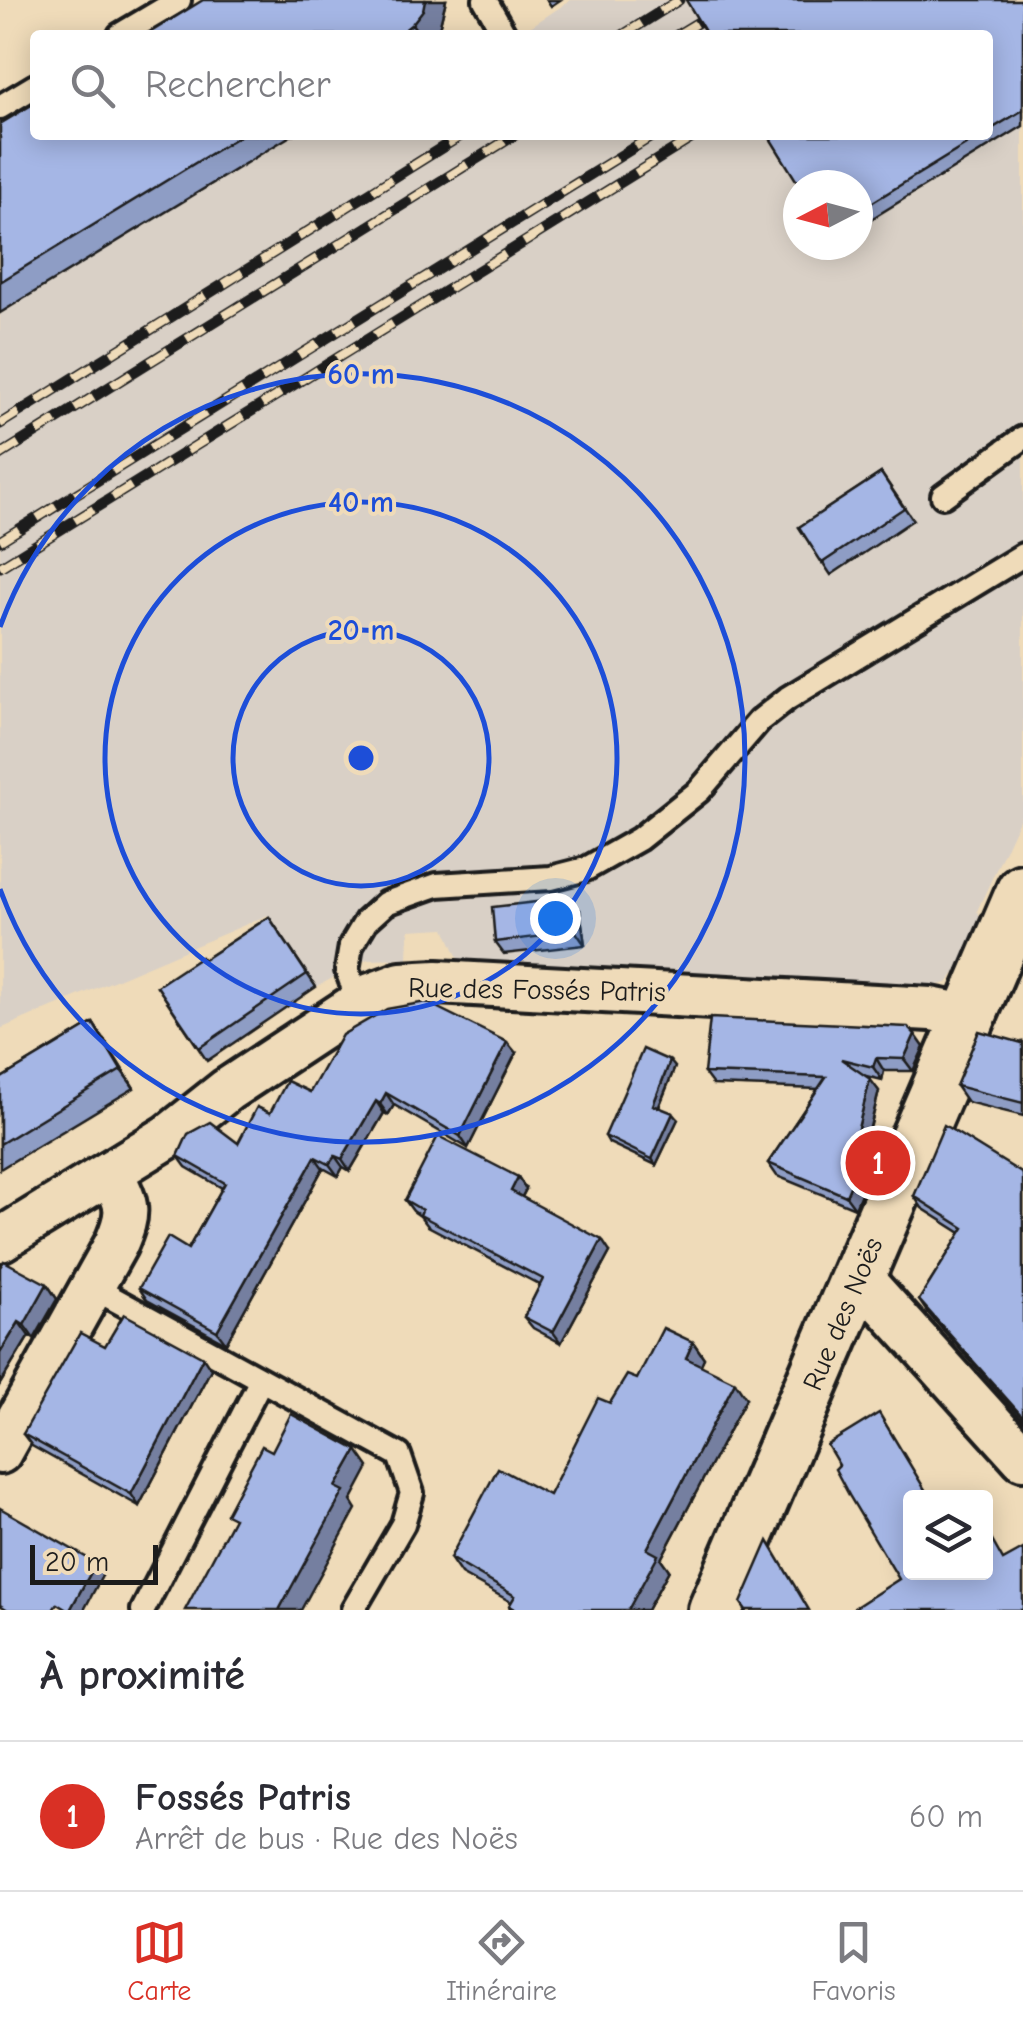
<!DOCTYPE html>
<html lang="fr">
<meta charset="utf-8">
<style>
body{margin:0;font-family:"Comic Neue",sans-serif;background:#f2f2f3;color:#2b2b33}
.controls{position:absolute;right:30px;bottom:30px;display:grid;overflow:hidden;border-radius:10px;box-shadow:0 5px 25px #0003}
.controls button{width:90px;height:90px;display:grid;place-items:center;padding:0;border:0;border-bottom:2px solid #e1e1e2;background:#fff;color:#2b2b33;font:50px sans-serif}
.compass{position:absolute;left:783px;top:170px;width:90px;height:90px;border-radius:50%;background:#fff;box-shadow:0 5px 25px #0003;rotate:264deg}
.scale{position:absolute;left:30px;bottom:25px;width:128px;box-sizing:border-box;padding-left:10px;border:5px solid #1c1c1c;border-top:0;font-size:28px;line-height:35px;white-space:nowrap;color:#1c1c1c;-webkit-text-stroke:8px #efdbb9;paint-order:stroke}
.you{position:absolute;left:555px;top:918px;width:35px;height:35px;margin:-25px;border:8px solid #fff;border-radius:50%;background:#1a73e8;box-shadow:0 0 0 15px #1a73e833}
.badge{display:grid;place-items:center;width:65px;height:65px;border-radius:50%;background:#d93025;color:#fff;font-size:32px;font-weight:700}
.pin{position:absolute;translate:-50% -50%;border:5px solid #fff;box-shadow:0 2px 10px #0006}
.list{margin:0;padding:0;list-style:none}
h2{display:flex;justify-content:space-between;align-items:center;height:130px;margin:0;padding:0 40px;font-size:42px}
h2 small{font-size:32px;font-weight:400;color:#7c7c81}
.list li{display:grid;grid-template-columns:65px 1fr auto;gap:30px;align-items:center;box-sizing:border-box;height:150px;padding:0 40px;border-top:2px solid #e1e1e2}
.list b{display:block;font-size:38px;white-space:nowrap}
.list p{margin:0;font-size:32px;white-space:nowrap;color:#7c7c81}
.list em{font-size:32px;font-style:normal;color:#7c7c81}
.icon{flex:none;width:55px;height:55px;fill:none;stroke:currentColor;stroke-width:2;stroke-linecap:round;stroke-linejoin:round}
.map{position:relative;flex:none;width:1023px;height:1610px;overflow:hidden}
.search{position:absolute;background:#fff;box-shadow:0 5px 25px #0003;left:30px;right:30px;top:30px;height:110px;display:flex;align-items:center;gap:25px;box-sizing:border-box;padding:0 35px;border-radius:10px;color:#7c7c81;font-size:38px}
.sheet{height:280px;background:#fff}
nav{display:flex;justify-content:space-around;align-items:center;box-sizing:border-box;height:140px;border-top:2px solid #e1e1e2;background:#fff;font-size:28px;color:#7c7c81}
nav a{display:grid;justify-items:center;gap:5px}
nav .on{color:#d93025}
.map>svg:first-child{display:block}
.built{fill:#d9d0c6;fill-rule:evenodd}
.lines{fill:none;stroke-linecap:round;stroke-linejoin:round}
.service-casing{stroke:#1c1c1c;stroke-width:30}
.minor-casing{stroke:#1c1c1c;stroke-width:50}
.tertiary-casing{stroke:#1c1c1c;stroke-width:60}
.service{stroke:#efdbb9;stroke-width:22}
.minor{stroke:#efdbb9;stroke-width:42}
.tertiary{stroke:#efdbb9;stroke-width:52}
.rail-casing{stroke:#1c1c1c;stroke-width:11}
.rail{stroke:#efdbb9;stroke-width:8;stroke-dasharray:22;stroke-linecap:butt}
.wall{fill:#8e9dc5;stroke:#1c1c1c;stroke-width:2.5}
.shaded-wall{fill:#747fa0;stroke:#1c1c1c;stroke-width:2.5}
.building{fill:#a5b6e5;stroke:#1c1c1c;stroke-width:2.5}
.ring{fill:none;stroke:#1d4ed8;stroke-width:5}
.labels{text-anchor:middle;dominant-baseline:central;stroke-width:8;stroke-linejoin:round;paint-order:stroke}
.street-label{font-size:28px;fill:#1c1c1c;stroke:#efdbb9}
.centre{fill:#1d4ed8;stroke:#efdbb9;stroke-width:5}
.ring-label{font-size:30px;text-anchor:middle;font-weight:bold;fill:#1d4ed8;stroke:#efdbb9;stroke-width:8;stroke-linejoin:round;paint-order:stroke}
</style>
<div class="map">
<svg width="1023" height="1610" viewBox="0 0 1023 1610">
<rect width="100%" height="100%" fill="#efdbb9"/>
<filter id="ink" filterUnits="userSpaceOnUse"><feTurbulence type="fractalNoise" baseFrequency=".01" numOctaves="2"/><feDisplacementMap in="SourceGraphic" scale="20" xChannelSelector="R" yChannelSelector="G"/><feConvolveMatrix kernelMatrix="1 2 1 2 8 2 1 2 1" color-interpolation-filters="sRGB"/></filter>
<g filter="url(#ink)">
<!-- built -->
<path class="built" d="M571 0H1023V811L977 911 980 916 957 971 947 983 914 990 460 963 445 928 409 930 408 959 366 960 316 987 268 915 0 1029V313L292 135H988V35H518ZM798 185H858V245H798Z"/>
<g class="lines">
<defs>
<g id="service">
<path d="M485 0 505 35"/>
<path d="M120 35 179 0"/>
<path d="M0 107 35 86"/>
<path d="M943 496 1023 438"/>
<path d="M359 1003 347 970 351 946 366 921 386 903 437 885 551 878 586 869 639 839 699 791 759 721 788 698 1023 555"/>
<path d="M92 1287 399 1455 412 1493 403 1524 353 1610"/>
<path d="M143 1610 261 1380"/>
</g>
<g id="minor">
<path d="M0 1240 169 1136 227 1090 371 995 401 984 437 982 931 1009 967 1016"/>
<path d="M859 1276 1023 1458"/>
<path d="M0 1452 116 1244C131 1209 127 1205 111 1172"/>
</g>
<path id="tertiary" d="M715 1610 1023 891"/>
</defs>
<!-- service casing -->
<use href="#service" class="service-casing"/>
<!-- minor casing -->
<use href="#minor" class="minor-casing"/>
<!-- tertiary casing -->
<use href="#tertiary" class="tertiary-casing"/>
<!-- service -->
<use href="#service" class="service"/>
<!-- minor -->
<use href="#minor" class="minor"/>
<!-- tertiary -->
<use href="#tertiary" class="tertiary"/>
<defs>
<g id="rail">
<path d="M623 35 679 0"/>
<path d="M677 35 700 21"/>
<path d="M0 424 462 135"/>
<path d="M0 455 515 135"/>
<path d="M0 541 654 135"/>
<path d="M0 567 697 135"/>
</g>
</defs>
<!-- rail casing -->
<use href="#rail" class="rail-casing"/>
<!-- rail -->
<use href="#rail" class="rail"/>
</g>
<!-- wall -->
<g class="wall">
<path d="M446 0 438 32 436 35H146Z"/>
<path d="M547 0H560L551 6Z"/>
<path d="M1023 0V126L858 227V185L768 135H988V35Z"/>
<path d="M0 124 35 135H292L0 313Z"/>
<path d="M881 473 913 520 831 575 799 527Z"/>
<path d="M580 910 585 945 504 954 495 942Z"/>
<path d="M269 917 316 987 207 1061 157 986 203 960Z"/>
<path d="M93 1023 134 1088 0 1169V1079Z"/>
<path d="M1023 1041V1116L967 1102 956 1086 1022 1043Z"/>
<path d="M924 1047 913 1071H884L882 1080 866 1076 879 1091 864 1154 872 1167 855 1208 777 1176 768 1163 818 1089 713 1085 704 1073Z"/>
<path d="M516 1053 468 1148 394 1105 388 1115 384 1113 350 1171 343 1167 338 1176 323 1168 226 1343 147 1300 139 1288 188 1249 222 1188 186 1167 178 1156 238 1143 270 1113 310 1092Z"/>
<path d="M675 1067 659 1107 678 1119 656 1165 609 1143 605 1136Z"/>
<path d="M1023 1174V1420L927 1312 919 1300 961 1233 922 1208 914 1196Z"/>
<path d="M518 1177 526 1189 522 1197 610 1252 561 1343 533 1328 524 1317 540 1285 428 1226 420 1216 413 1211 405 1200Z"/>
<path d="M0 1267 47 1284 57 1299 34 1339 29 1336 0 1384Z"/>
<path d="M693 1342 704 1358 700 1365 746 1398 661 1559 669 1570 647 1610H511L509 1606 511 1602 461 1574 450 1558 549 1495 610 1403 637 1379Z"/>
<path d="M105 1346 211 1369 139 1506 32 1446 23 1434Z"/>
</g>
<!-- shaded-wall -->
<g class="shaded-wall">
<path d="M425 0H446L438 32 436 35H420L412 24Z"/>
<path d="M571 898 580 910 585 945 576 932Z"/>
<path d="M93 1023 105 1041 134 1088 121 1070Z"/>
<path d="M915 1034 924 1047 913 1071 904 1059Z"/>
<path d="M507 1042 516 1053 468 1148 460 1136Z"/>
<path d="M876 1058 884 1071 882 1080 873 1067Z"/>
<path d="M670 1061 675 1067 657 1111 653 1105Z"/>
<path d="M870 1079 879 1091 863 1155 864 1154 872 1167 855 1208 846 1196 853 1149Z"/>
<path d="M386 1093 394 1105 388 1115 380 1104Z"/>
<path d="M376 1101 384 1113 350 1171 342 1159Z"/>
<path d="M673 1113 678 1119 656 1165 652 1159Z"/>
<path d="M335 1156 343 1167 338 1176 329 1164Z"/>
<path d="M315 1157 323 1168 226 1343 217 1331Z"/>
<path d="M518 1177 526 1189 519 1202 511 1191Z"/>
<path d="M602 1240 610 1252 561 1343 553 1332Z"/>
<path d="M47 1284 57 1299 34 1339 24 1325Z"/>
<path d="M19 1322 29 1336 0 1384V1353Z"/>
<path d="M693 1342 704 1358 697 1374 686 1358Z"/>
<path d="M203 1357 211 1369 139 1506 131 1494Z"/>
<path d="M735 1382 746 1398 661 1559 669 1570 647 1610H628L647 1549Z"/>
<path d="M357 1450 369 1467 351 1501 356 1509 301 1610H279L336 1487Z"/>
<path d="M96 1563 103 1574 84 1610H70Z"/>
</g>
<!-- building -->
<g class="building">
<path d="M203 0H425L423 10 412 24 398 35H146Z"/>
<path d="M686 0H1023V110L988 131V35H707Z"/>
<path d="M35 103V135H241L0 282V124Z"/>
<path d="M768 135H982L858 211V185H799Z"/>
<path d="M881 473 904 508 822 563 799 527Z"/>
<path d="M571 898 576 932 495 942 492 907Z"/>
<path d="M269 917 307 974 199 1048 157 986 201 957 203 960Z"/>
<path d="M426 1002 507 1042 460 1136 386 1093 380 1104 376 1101 342 1159 335 1156 329 1164 315 1157 217 1331 139 1288 168 1237 188 1249 225 1183 178 1156 188 1134 210 1122 238 1143 257 1107 270 1113 287 1081 310 1092 342 1035 387 1009Z"/>
<path d="M710 1018 908 1027 915 1034 904 1059 876 1058 873 1067 841 1059 870 1079 853 1149 864 1154 846 1196 768 1163 826 1077 704 1073Z"/>
<path d="M93 1023 121 1070 0 1144V1079Z"/>
<path d="M979 1031 1022 1043 1023 1041V1103L956 1086Z"/>
<path d="M643 1049 670 1061 653 1105 673 1113 652 1159 605 1136Z"/>
<path d="M944 1125 1023 1174V1417L919 1300 964 1228 914 1196Z"/>
<path d="M438 1136 518 1177 511 1191 602 1240 553 1332 524 1317 543 1279 420 1215 422 1210 405 1200Z"/>
<path d="M4 1261 47 1284 24 1325 19 1322 0 1353V1267Z"/>
<path d="M124 1314 203 1357 131 1494 23 1434 80 1333 105 1346Z"/>
<path d="M663 1328 693 1342 686 1358 735 1382 647 1549 658 1555 628 1610H516L509 1606 515 1596 450 1558 498 1468 549 1495 598 1398 610 1403 627 1375 637 1379Z"/>
<path d="M879 1413 930 1498H910V1572H986V1530L1003 1560 1023 1549V1610H851L899 1579 850 1497 835 1469 839 1465 827 1445Z"/>
<path d="M291 1414 357 1450 336 1487 344 1491 279 1610H185L234 1518 226 1514 262 1446 272 1451Z"/>
<path d="M0 1508 96 1563 70 1610H67L57 1604 53 1610H8L0 1605Z"/>
<path d="M768 1541 809 1610H746L741 1603Z"/>
</g>
</g>
<!-- distance rings -->
<g class="ring">
<circle cx="361" cy="758" r="128"/>
<circle cx="361" cy="758" r="256"/>
<path d="M0 627A384 384 0 1 1 0 889"/>
</g>
<g class="labels">
<!-- street labels -->
<g class="street-label">
<text transform="translate(537 990) rotate(1)">Rue des Fossés Patris</text>
<text transform="translate(843 1314) rotate(-67)">Rue des Noës</text>
</g>
</g>
<circle cx="361" cy="758" r="15" class="centre"/>
<g class="ring-label">
<text x="361" y="384">60 m</text>
<text x="361" y="512">40 m</text>
<text x="361" y="640">20 m</text>
</g>
</svg>
<div class="controls">
<button><svg class="icon" aria-label="layers" viewBox="0 0 24 24"><path d="M12 4l9 5-9 5-9-5zM3 14l9 5 9-5"/></svg></button>
</div>
<svg class="compass" viewBox="-18 -18 36 36"><path d="M0-13l5 13h-10z" fill="#e53935"/><path d="M0 13l5-13h-10z" fill="#7c7c81"/></svg>
<div class="scale">20 m</div>
<div class="you"></div>
<div class="pin badge" style="left:878px;top:1163px">1</div>
<div class="search"><svg class="icon" aria-label="search" viewBox="0 0 24 24"><circle cx="10" cy="10" r="6"/><path d="M15 15l6 6"/></svg>Rechercher</div>
</div>
<section class="sheet">
<h2>À proximité<small></small></h2>
<ul class="list">
<li><span class="badge">1</span><div><b>Fossés Patris</b><p>Arrêt de bus · Rue des Noës</p></div><em>60 m</em></li>
</ul>
</section>
<nav>
<a class="on"><svg class="icon" aria-label="map" viewBox="0 0 24 24"><path d="M3 6l6-2 6 2 6-2v14l-6 2-6-2-6 2zM9 4v14M15 6v14"/></svg>Carte</a>
<a><svg class="icon" aria-label="directions" viewBox="0 0 24 24"><path d="M12 3l9 9-9 9-9-9zM9 14v-3h6M13 9l2 2-2 2"/></svg>Itinéraire</a>
<a><svg class="icon" aria-label="saved" viewBox="0 0 24 24"><path d="M7 4h10v16l-5-4-5 4z"/></svg>Favoris</a>
</nav>
